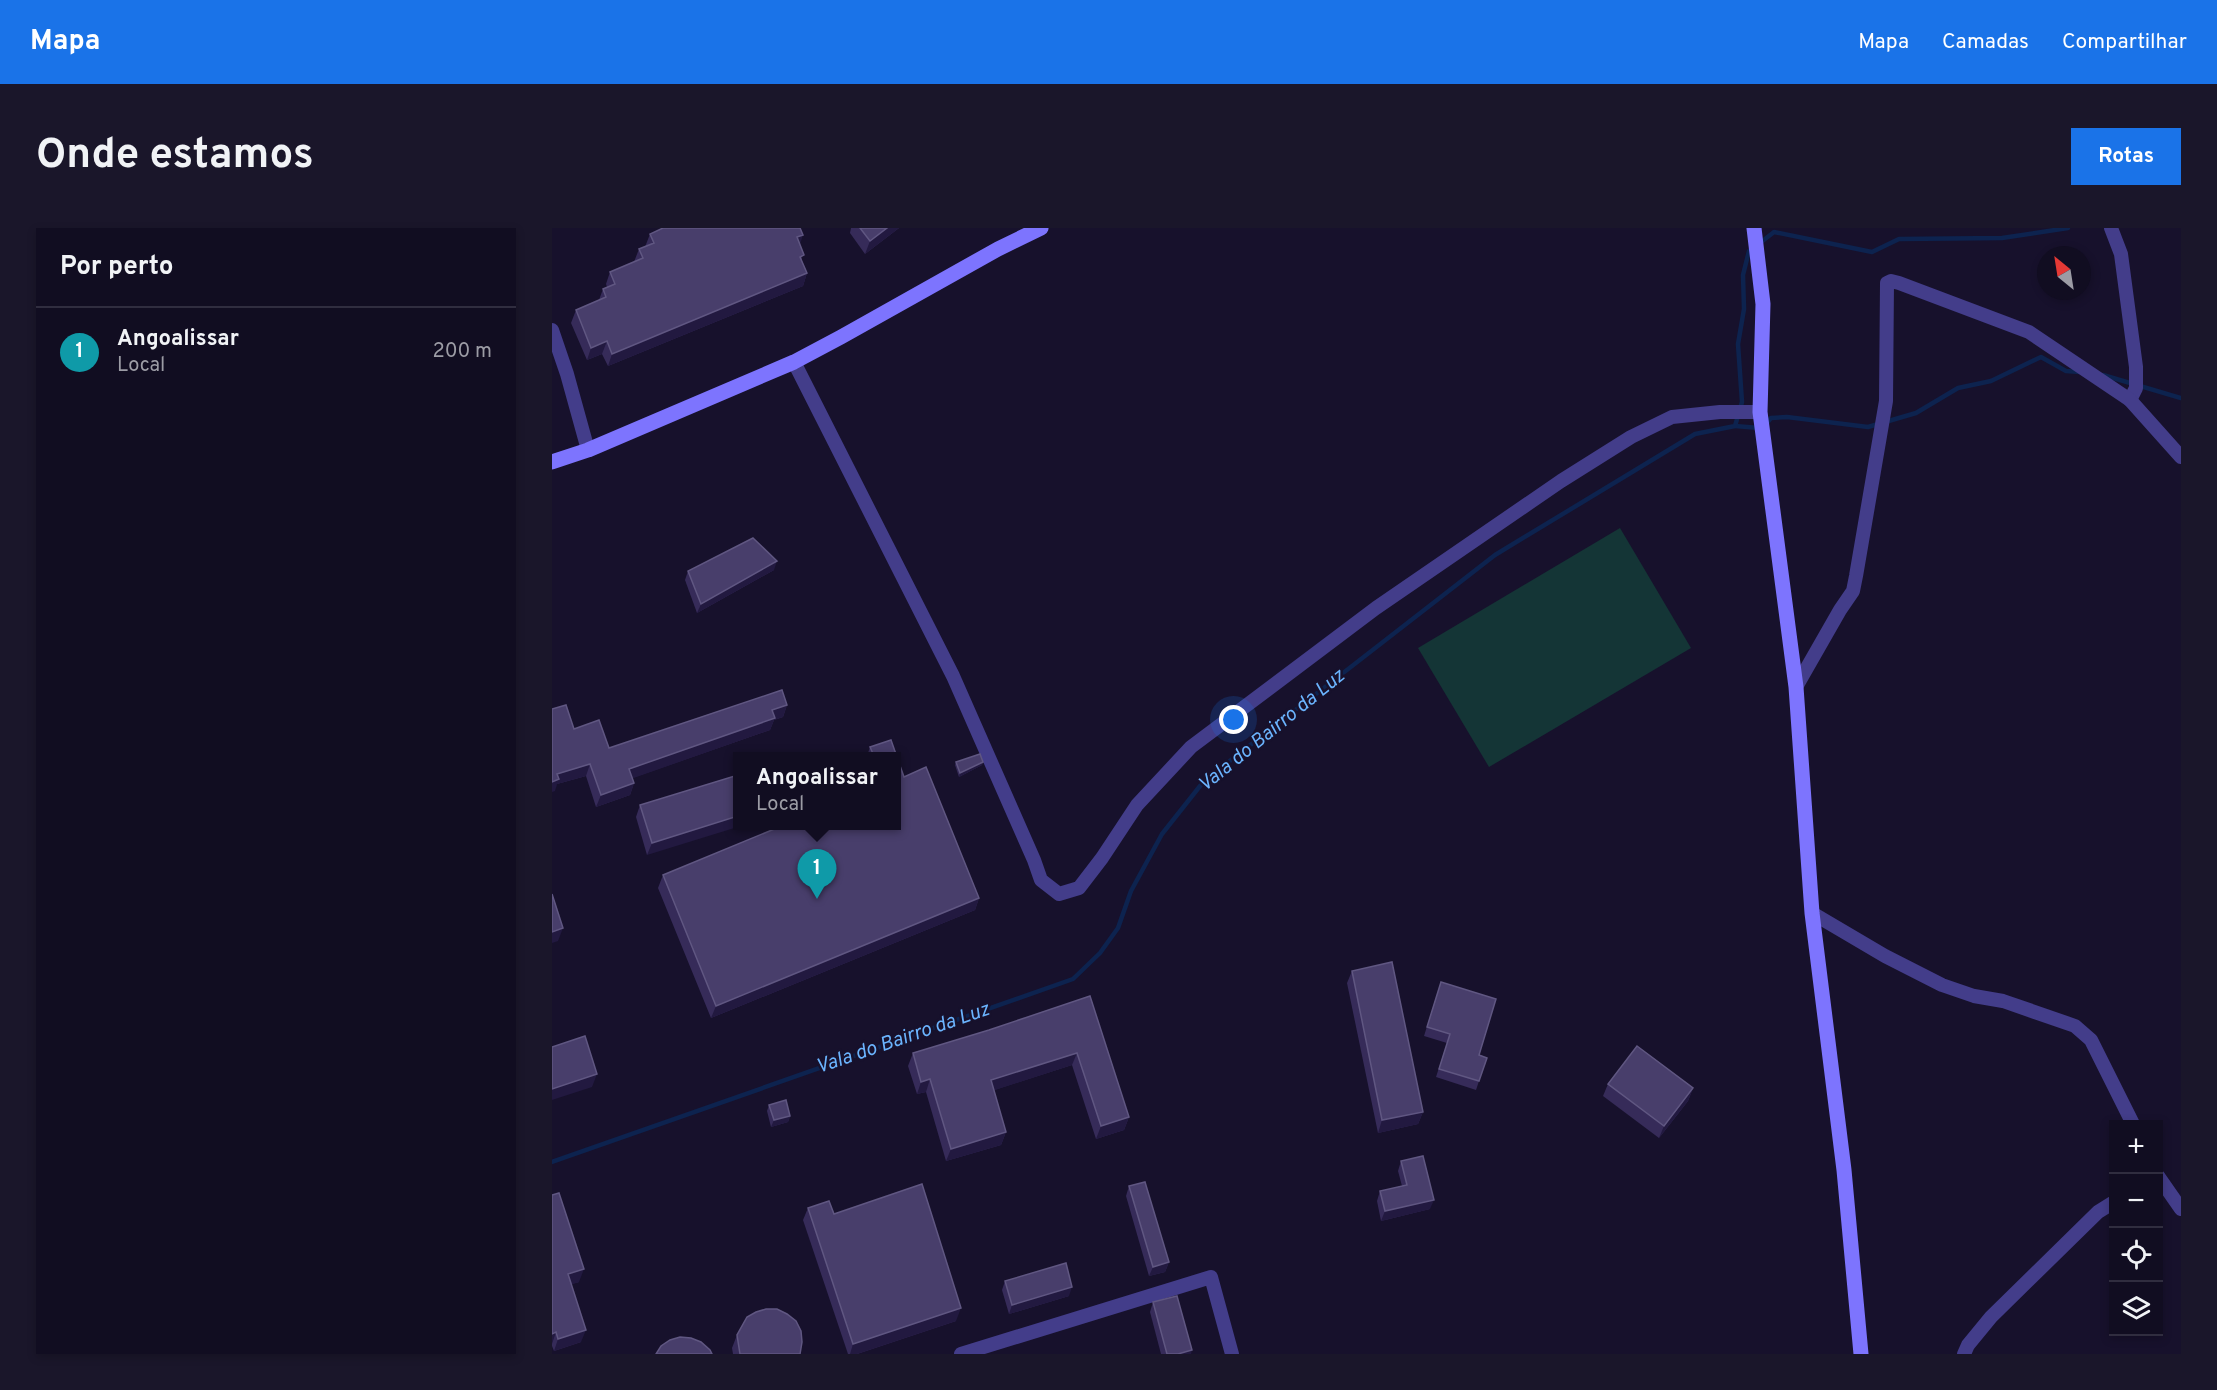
<!DOCTYPE html>
<html lang="pt">
<meta charset="utf-8">
<style>
body{margin:0;font-family:Overpass,sans-serif;background:#1a162a;color:#f1f3f6}
.controls{position:absolute;right:18px;bottom:18px;display:grid;overflow:hidden;border-radius:0px;box-shadow:0 3px 9px #0003}
.controls button{width:54px;height:54px;display:grid;place-items:center;padding:0;border:0;border-bottom:2px solid #302d3f;background:#110d21;color:#f1f3f6;font:30px sans-serif}
.compass{position:absolute;left:1485px;top:18px;width:54px;height:54px;border-radius:50%;background:#110d21;box-shadow:0 3px 9px #0003;rotate:330deg}
.you{position:absolute;left:682px;top:492px;width:21px;height:21px;margin:-15px;border:4px solid #fff;border-radius:50%;background:#1a73e8;box-shadow:0 0 0 9px #1a73e833}
.badge{display:grid;place-items:center;width:39px;height:39px;border-radius:50%;background:#1a73e8;color:#fff;font-size:20px;font-weight:700}
.pin{position:absolute;translate:-50% -50px;filter:drop-shadow(0 2px 3px #0008)}
.pin::after{content:'';position:absolute;top:32px;width:21px;height:18px;background:inherit;clip-path:polygon(0 0,100% 0,50% 100%)}
.popup{position:absolute;left:181px;top:524px;width:168px;height:78px;box-sizing:border-box;display:grid;place-content:center;border-radius:0px;background:#110d21;filter:drop-shadow(0 2px 4px #0005);font-size:20px;white-space:nowrap;color:#9c9ca5}
.popup b{font-size:22px;color:#f1f3f6}
.popup::after{content:'';position:absolute;left:50%;top:100%;margin-left:-12px;border:12px solid transparent;border-top-color:#110d21}
.list{margin:0;padding:0;list-style:none}
h2{display:flex;justify-content:space-between;align-items:center;height:78px;margin:0;padding:0 24px;font-size:26px}
h2 small{font-size:20px;font-weight:400;color:#9c9ca5}
.list li{display:grid;grid-template-columns:39px 1fr auto;gap:18px;align-items:center;box-sizing:border-box;height:90px;padding:0 24px;border-top:2px solid #302d3f}
.list b{display:block;font-size:22px;white-space:nowrap}
.list p{margin:0;font-size:20px;white-space:nowrap;color:#9c9ca5}
.list em{font-size:20px;font-style:normal;color:#9c9ca5}
.icon{flex:none;width:33px;height:33px;fill:none;stroke:currentColor;stroke-width:2;stroke-linecap:round;stroke-linejoin:round}
.map{position:relative;flex:none;width:1629px;height:1126px;overflow:hidden;border-radius:0px}
header{display:flex;align-items:center;gap:36px;box-sizing:border-box;height:84px;padding:0 30px;background:#1a73e8;color:#fff}
header strong{font-size:28px}
nav{display:flex;gap:33px;margin-inline-start:auto;font-size:21px}
.intro{display:flex;align-items:center;justify-content:space-between;box-sizing:border-box;height:144px;padding:0 36px}
h1{margin:0;font-size:42px}
.button{padding:15px 27px;border-radius:0px;background:#1a73e8;color:#fff;font-size:21px;font-weight:700}
main{display:flex;gap:36px;padding:0 36px}
aside{flex:1;background:#110d21;border-radius:0px;box-shadow:0 3px 9px #0003}
.map>svg:first-child{display:block}
.green{fill:#143536}
.lines{fill:none;stroke-linecap:round;stroke-linejoin:round}
.stream{stroke:#0d234f;stroke-width:4.5}
.street{stroke:#433d8a;stroke-width:14}
.secondary{stroke:#7d74fe;stroke-width:15}
.wall{fill:#362b59}
.shaded-wall{fill:#221940}
.building{fill:#483e6b;stroke:#605782;stroke-width:1.5}
.labels{text-anchor:middle;dominant-baseline:central;stroke-width:5;stroke-linejoin:round;paint-order:stroke}
.water-label{font-size:20px;font-style:italic;fill:#6bb4fe;stroke:#17112c}
</style>
<header>
<strong>Mapa</strong>
<nav><a>Mapa</a><a>Camadas</a><a>Compartilhar</a></nav>
</header>
<div class="intro"><h1>Onde estamos</h1><a class="button">Rotas</a></div>
<main>
<aside>
<h2>Por perto<small></small></h2>
<ul class="list">
<li><span class="badge" style="background:#0f9aa8">1</span><div><b>Angoalissar</b><p>Local</p></div><em>200 m</em></li>
</ul>
</aside>
<div class="map">
<svg width="1629" height="1126" viewBox="0 0 1629 1126">
<rect width="100%" height="100%" fill="#17112c"/>
<!-- green -->
<path class="green" d="M1068 300 1139 420 937 539 866 420Z"/>
<g class="lines">
<!-- stream -->
<g class="stream">
<path d="M1208 15 1222 4 1320 24 1347 11 1450 10 1516 0"/>
<path d="M1551 147 1629 170"/>
<path d="M1214 196 1219 190 1235 189 1316 199 1364 185 1406 160 1439 153 1489 129 1514 143 1528 144"/>
<path d="M1183 198 1207 200"/>
<path d="M0 934 521 751 548 725 566 700 579 663 610 606 652 553 943 327 1143 206 1183 198 1190 174 1186 116 1192 81 1191 47 1197 23 1201 20"/>
</g>
<!-- street -->
<g class="street">
<path d="M1559 0 1569 26 1584 139V160L1578 172"/>
<path d="M0 102 15 146 36 222"/>
<path d="M242 134 401 448 482 632 489 652 507 666 527 660 550 630 585 577 639 519 824 380 1009 253 1079 209 1120 189 1168 184H1208"/>
<path d="M1244 459 1288 382 1301 363 1304 348 1334 173 1335 55 1339 53 1347 55 1477 104 1578 172 1629 229"/>
<path d="M1260 685 1333 728 1390 757 1422 768 1451 773 1523 798 1539 812 1581 896"/>
<path d="M1606 948 1629 981"/>
<path d="M409 1126 659 1049 680 1126"/>
<path d="M1412 1126 1416 1117 1439 1089 1546 984 1562 974"/>
</g>
<!-- secondary -->
<g class="secondary">
<path d="M1202 0 1211 76 1208 184 1244 459 1260 685 1292 942 1309 1126"/>
<path d="M0 234 36 222 242 134 289 109 446 21 489 0"/>
</g>
</g>
<!-- wall -->
<g class="wall">
<path d="M299 0H347L313 26 298 5Z"/>
<path d="M98 6 248 16 250 33 255 45 251 58 56 138 50 126 35 132 19 95 24 82 47 72 51 61 55 59 54 56 58 44 82 34 87 21 93 19Z"/>
<path d="M222 342 145 385 133 352 136 343Z"/>
<path d="M235 477 231 489 222 492 218 502 80 550 82 555 78 567 44 579 34 548 5 556 3 563 22 501 57 520Z"/>
<path d="M339 512 352 549 374 539 427 670 423 682 159 790 106 660 111 647 232 597H345V528H315L318 519Z"/>
<path d="M404 534H431L430 537 407 549 403 537Z"/>
<path d="M186 547 95 627 84 589 88 577Z"/>
<path d="M800 743 871 884 866 896 826 905 795 755Z"/>
<path d="M886 763 927 827V853L924 862 884 849 895 815 872 808Z"/>
<path d="M538 768 577 889 572 902 544 911 520 837 442 862 454 904 449 917 394 933 374 864 365 866 356 838 361 825 437 802Z"/>
<path d="M1056 856 1141 860 1136 873 1107 910 1051 868Z"/>
<path d="M217 877 238 888 236 894 219 899 215 883Z"/>
<path d="M849 933 878 981 829 993 825 973 828 963 850 958 846 943Z"/>
<path d="M577 958 617 1034 613 1044 597 1048 574 968Z"/>
<path d="M0 967 27 1054 19 1056 29 1114 2 1123 0 1118Z"/>
<path d="M256 980 404 1093 305 1126H296L251 992Z"/>
<path d="M453 1053 517 1068 457 1086 450 1062Z"/>
<path d="M601 1074 639 1126H609L598 1084Z"/>
<path d="M185 1107 248 1126H181L180 1120Z"/>
</g>
<!-- shaded-wall -->
<g class="shaded-wall">
<path d="M335 0H347L313 26 318 13Z"/>
<path d="M251 7 247 19 245 9Z"/>
<path d="M255 45 251 58 56 138 60 126Z"/>
<path d="M55 113 50 126 35 132 39 120Z"/>
<path d="M225 333 222 342 145 385 149 376Z"/>
<path d="M235 477 231 489 222 492 218 502 73 553 77 541 220 482Z"/>
<path d="M431 534 430 537 407 549 408 545Z"/>
<path d="M38 536 34 548 5 556 3 563 0 564V554L5 546Z"/>
<path d="M82 555 78 567 44 579 49 567Z"/>
<path d="M186 588V597H192L95 627 100 615Z"/>
<path d="M427 670 423 682 159 790 164 778Z"/>
<path d="M11 700 6 713 0 715V704Z"/>
<path d="M525 825 520 837 434 865 439 852Z"/>
<path d="M45 846 40 859 0 872V861Z"/>
<path d="M378 851 374 864 365 866 369 854Z"/>
<path d="M1141 860 1136 873 1107 910 1112 898Z"/>
<path d="M871 884 866 896 826 905 830 892Z"/>
<path d="M238 888 236 894 219 899 222 892Z"/>
<path d="M577 889 572 902 544 911 549 898Z"/>
<path d="M454 904 449 917 394 933 399 921Z"/>
<path d="M882 972 878 981 829 993 833 983Z"/>
<path d="M617 1034 613 1044 597 1048 601 1039Z"/>
<path d="M32 1041 27 1054 12 1059 16 1046Z"/>
<path d="M520 1059 517 1068 457 1086 460 1077Z"/>
<path d="M409 1080 404 1093 305 1126H298L301 1116Z"/>
<path d="M34 1102 29 1114 2 1123 6 1111Z"/>
<path d="M4 1104 0 1116V1106Z"/>
<path d="M640 1122 639 1126H626Z"/>
</g>
<!-- building -->
<g class="building">
<path d="M111 0H248L251 7 245 9 252 27 248 29 255 45 60 126 55 113 39 120 24 82 54 69 51 61 63 56 58 44 91 30 87 21 102 15 98 6Z"/>
<path d="M308 0H335L318 13Z"/>
<path d="M201 310 225 333 149 376 136 343Z"/>
<path d="M230 462 235 477 220 482 223 490 77 541 82 555 49 567 38 536 5 546 7 551 0 554V481L14 477 22 501 47 492 57 520Z"/>
<path d="M339 512 352 549 374 539 427 670 164 778 111 647 232 597H345V528H322L318 519Z"/>
<path d="M428 526 431 534 408 545 404 534Z"/>
<path d="M186 547V588L100 615 88 577Z"/>
<path d="M0 666 11 700 0 704Z"/>
<path d="M840 734 871 884 830 892 800 743Z"/>
<path d="M889 754 944 771 927 827 935 830 927 853 887 841 898 806 875 799Z"/>
<path d="M538 768 577 889 549 898 525 825 439 852 454 904 399 921 378 851 369 854 361 825 437 802Z"/>
<path d="M33 808 45 846 0 861V819Z"/>
<path d="M1085 818 1141 860 1112 898 1056 856Z"/>
<path d="M234 872 238 888 222 892 217 877Z"/>
<path d="M871 928 882 972 833 983 828 963 855 957 849 933Z"/>
<path d="M593 954 617 1034 601 1039 577 958Z"/>
<path d="M370 956 409 1080 301 1116 256 980 277 973 282 986Z"/>
<path d="M7 965 32 1041 16 1046 34 1102 6 1111 4 1104 0 1106V967Z"/>
<path d="M514 1035 520 1059 460 1077 453 1053Z"/>
<path d="M625 1068 640 1122 626 1126H615L601 1074Z"/>
<path d="M214 1081H225L235 1086 244 1093 249 1103 250 1114 248 1126H188L185 1107 195 1089 204 1084Z"/>
<path d="M128 1109 139 1110 149 1114 158 1122 160 1126H104L109 1118 118 1112Z"/>
</g>
<g class="labels">
<!-- water labels -->
<g class="water-label">
<text transform="translate(720 503) rotate(-39)">Vala do Bairro da Luz</text>
<text transform="translate(351 811) rotate(-19)">Vala do Bairro da Luz</text>
</g>
</g>
</svg>
<div class="controls">
<button>+</button>
<button>−</button>
<button><svg class="icon" aria-label="locate" viewBox="0 0 24 24"><circle cx="12" cy="12" r="6"/><path d="M12 2v4M12 18v4M2 12h4M18 12h4"/></svg></button>
<button><svg class="icon" aria-label="layers" viewBox="0 0 24 24"><path d="M12 4l9 5-9 5-9-5zM3 14l9 5 9-5"/></svg></button>
</div>
<svg class="compass" viewBox="-18 -18 36 36"><path d="M0-13l5 13h-10z" fill="#e53935"/><path d="M0 13l5-13h-10z" fill="#9c9ca5"/></svg>
<div class="you"></div>
<div class="pin badge" style="left:265px;top:671px;background:#0f9aa8">1</div>
<div class="popup"><b>Angoalissar</b>Local</div>
</div>
</main>
